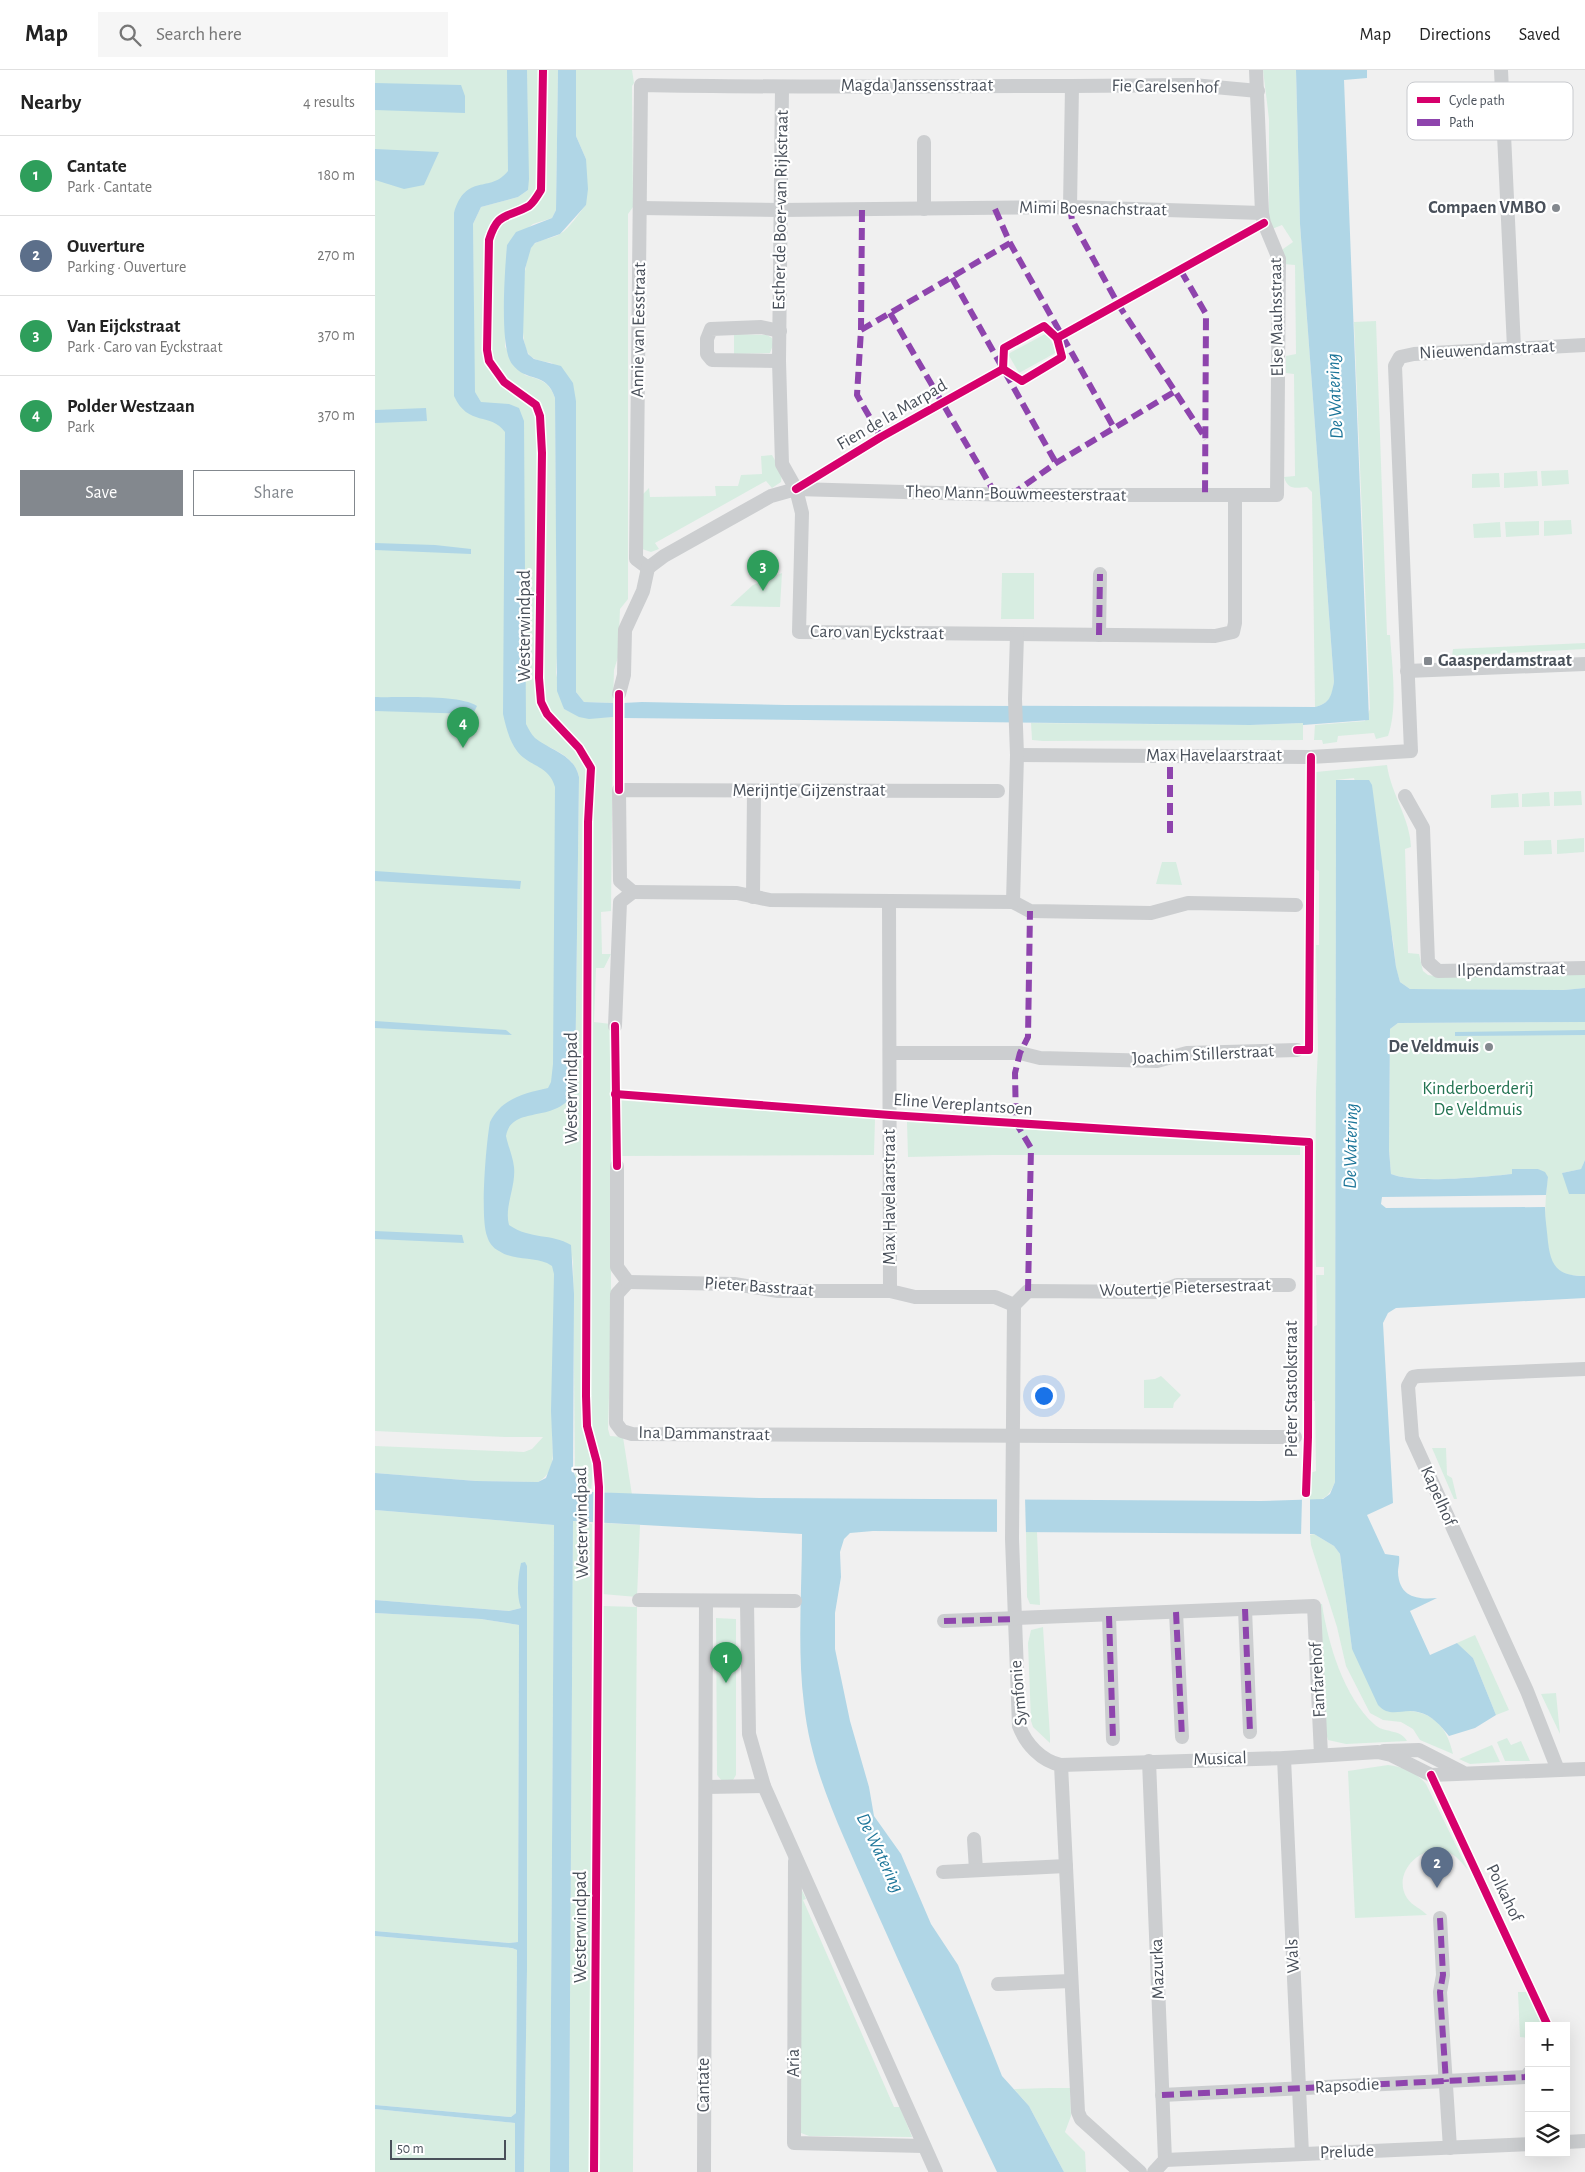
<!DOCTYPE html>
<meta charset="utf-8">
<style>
body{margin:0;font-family:"Alegreya Sans",sans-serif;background:#f6f6f6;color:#222}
.controls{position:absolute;right:15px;bottom:15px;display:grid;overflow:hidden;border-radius:0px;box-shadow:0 5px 20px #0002}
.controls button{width:45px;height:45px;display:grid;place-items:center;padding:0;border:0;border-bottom:1px solid #e0e0e0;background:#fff;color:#222;font:25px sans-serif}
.scale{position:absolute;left:15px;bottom:12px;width:116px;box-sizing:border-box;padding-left:5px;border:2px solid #49505a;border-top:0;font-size:14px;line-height:18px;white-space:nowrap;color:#49505a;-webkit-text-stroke:4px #fff;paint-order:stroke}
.you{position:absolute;left:668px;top:1325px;width:18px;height:18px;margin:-12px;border:4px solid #fff;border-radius:50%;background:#1a73e8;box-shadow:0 0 0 8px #1a73e833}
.badge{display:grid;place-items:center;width:32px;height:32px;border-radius:50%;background:#83888e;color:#fff;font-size:16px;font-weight:700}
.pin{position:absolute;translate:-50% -41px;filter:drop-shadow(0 1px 2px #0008)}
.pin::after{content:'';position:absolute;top:26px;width:18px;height:15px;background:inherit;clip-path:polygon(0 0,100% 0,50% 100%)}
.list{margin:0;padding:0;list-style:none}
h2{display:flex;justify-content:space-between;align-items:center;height:65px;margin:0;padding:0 20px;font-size:21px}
h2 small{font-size:16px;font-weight:400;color:#767676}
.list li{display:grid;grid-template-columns:32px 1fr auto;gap:15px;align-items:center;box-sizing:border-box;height:80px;padding:0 20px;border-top:1px solid #e0e0e0}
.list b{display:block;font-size:19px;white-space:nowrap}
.list p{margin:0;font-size:16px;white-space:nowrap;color:#767676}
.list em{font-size:16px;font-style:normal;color:#767676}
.actions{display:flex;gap:10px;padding:15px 20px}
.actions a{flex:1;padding:11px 0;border:1px solid #83888e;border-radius:0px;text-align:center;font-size:18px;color:#83888e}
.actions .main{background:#83888e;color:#fff}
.icon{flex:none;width:28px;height:28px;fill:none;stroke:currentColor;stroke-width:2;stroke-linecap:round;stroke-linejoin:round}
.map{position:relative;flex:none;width:1210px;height:2102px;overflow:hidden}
header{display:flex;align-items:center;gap:30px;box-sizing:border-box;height:70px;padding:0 25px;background:#fff;border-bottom:1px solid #e0e0e0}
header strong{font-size:24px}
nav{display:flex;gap:28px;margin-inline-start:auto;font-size:18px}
.search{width:350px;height:45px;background:#f6f6f6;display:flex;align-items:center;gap:12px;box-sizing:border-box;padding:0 18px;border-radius:0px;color:#767676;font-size:19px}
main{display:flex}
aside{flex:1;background:#fff}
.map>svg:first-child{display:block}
.green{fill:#d7ede1;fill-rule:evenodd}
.water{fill:#b0d6e6}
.pier{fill:#f0f0f0}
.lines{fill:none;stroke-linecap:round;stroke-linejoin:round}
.street{stroke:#ccced0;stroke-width:14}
.quiet{stroke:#8e44ad;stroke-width:6;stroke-dasharray:12 6;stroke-linecap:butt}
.cycleway-casing{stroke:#fff;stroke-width:11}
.cycleway{stroke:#d6006c;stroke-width:8}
.poi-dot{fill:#83888e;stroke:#fff;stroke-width:2}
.labels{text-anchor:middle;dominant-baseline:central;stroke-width:4.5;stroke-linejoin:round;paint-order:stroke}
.street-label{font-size:18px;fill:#49505a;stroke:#fff}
.poi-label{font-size:18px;font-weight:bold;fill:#49505a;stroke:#fff;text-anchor:end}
.park-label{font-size:18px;fill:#227351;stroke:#fff}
.water-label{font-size:19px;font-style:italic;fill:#1c7599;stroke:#fff}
.key{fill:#fff;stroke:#c8cace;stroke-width:1}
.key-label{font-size:14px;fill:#49505a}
</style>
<header>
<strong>Map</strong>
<div class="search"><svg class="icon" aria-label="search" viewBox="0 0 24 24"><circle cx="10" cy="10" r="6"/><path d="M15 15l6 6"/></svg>Search here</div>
<nav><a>Map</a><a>Directions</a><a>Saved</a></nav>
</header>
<main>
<aside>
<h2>Nearby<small>4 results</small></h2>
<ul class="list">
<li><span class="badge" style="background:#2e9e5b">1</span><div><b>Cantate</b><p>Park · Cantate</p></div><em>180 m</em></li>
<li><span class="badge" style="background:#5c6f8a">2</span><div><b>Ouverture</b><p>Parking · Ouverture</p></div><em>270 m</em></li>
<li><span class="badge" style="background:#2e9e5b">3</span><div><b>Van Eijckstraat</b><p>Park · Caro van Eyckstraat</p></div><em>370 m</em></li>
<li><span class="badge" style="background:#2e9e5b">4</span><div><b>Polder Westzaan</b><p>Park</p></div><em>370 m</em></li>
</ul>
<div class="actions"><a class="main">Save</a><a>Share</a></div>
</aside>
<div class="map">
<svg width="1210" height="2102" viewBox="0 0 1210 2102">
<rect width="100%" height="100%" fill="#f0f0f0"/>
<!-- green -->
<g class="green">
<path d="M0 0H147L145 111 97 140 94 316 105 330 100 323 99 306 98 154 106 137 143 127 153 120 152 0H183L181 140 177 148 158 154 132 175 130 277 150 305C166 310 174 311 180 328L182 585 181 603 189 639C206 648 219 648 238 647L236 841 226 842 227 884H236L229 898H221L219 952 236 954V1258L233 1359 235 1366 248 1367 257 1425 226 1422V1396L218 1398 216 1422 200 1408 198 1185 177 1366C178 1384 181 1402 163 1412L101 1411 0 1403V1376L149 1382 157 1379 168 1367H130L0 1361ZM149 351V609L150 651 148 642ZM172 676C187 683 200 690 204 707L200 1019 195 1030 196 696Z"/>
<path d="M201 0H257L259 13 257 16 258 137 253 144V529L245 539 243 587 239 600 238 633 209 632 201 622V331L177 293C168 291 158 291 153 283 143 269 147 190 157 176 163 169 177 169 185 164 195 158 203 144 211 135V89L201 66Z"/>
<path d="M888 0H921L925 154 959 612C957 627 955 633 940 637L937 422 932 417C920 418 913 420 909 407L920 406 919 304 911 303V286L921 284 920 195 908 194V179L918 172 907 155 897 159 894 152V49Z"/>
<path d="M1001 251 1012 565H1015C1017 595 1023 638 1013 666L1001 669 999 663 963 666 962 672 948 674 947 670H939L940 655 990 651 995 639 979 252Z"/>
<path d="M672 263 682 282 644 303 633 284Z"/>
<path d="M359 264 392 265 397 268 398 275 395 283 359 284Z"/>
<path d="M397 385 407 403 406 412 397 418 391 411 280 473 284 479 276 482 267 479V425L274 418 275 427 341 426 340 416H363L366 405 387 404 386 386Z"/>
<path d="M1193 400 1194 414 1167 416 1166 401Z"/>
<path d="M1162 401 1163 416 1129 418V403Z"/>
<path d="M1124 403 1125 417 1097 418V404Z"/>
<path d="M1196 450 1197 464 1169 466V451Z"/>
<path d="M1164 451V465L1131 467 1130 452Z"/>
<path d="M1125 452 1126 467 1099 468 1098 454Z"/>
<path d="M407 503 405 537 355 536 378 515Z"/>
<path d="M627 503H659V549H626Z"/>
<path d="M1210 573V579L1077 586 1078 579Z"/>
<path d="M656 653 875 655 928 653V670L668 671 657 670Z"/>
<path d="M1012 695C1016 724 1035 748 1036 777L1030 779 1033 883 1044 884 1048 901 1053 905 1065 907 1210 902V918L1189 920 1035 919 1025 912 1021 898 1018 870 979 708 961 710 960 1412C955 1424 950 1432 935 1430V1403L941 1401 940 1331H937L938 1257 942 1255 941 1205H949V1197H941L940 1174 941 1022 943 978 941 875H944V801L940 799 941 702Z"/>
<path d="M1206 721 1207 735 1179 736V722Z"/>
<path d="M1174 722 1175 736 1147 737V724Z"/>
<path d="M1143 723 1144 737 1116 738V725Z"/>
<path d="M1209 768V782L1182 784V770Z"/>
<path d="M1176 770 1177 784 1149 785V771Z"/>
<path d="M787 792H801L807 815 781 814Z"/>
<path d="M1210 952V1090L1206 1099 1187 1103 1210 1124V1206C1200 1206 1184 1205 1178 1195 1167 1178 1170 1127 1173 1107L1163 1099H1137V1104C1108 1107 1041 1114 1016 1104L1014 1080 1015 959 1023 953Z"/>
<path d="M240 1030 500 1049 499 1085 240 1086Z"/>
<path d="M532 1052 925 1076V1085H618L533 1087Z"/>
<path d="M786 1306 806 1325 799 1333 798 1338H769V1310L780 1309Z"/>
<path d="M1057 1378H1071L1072 1405 1077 1408 1082 1429H1079Z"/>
<path d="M0 1440 179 1455 175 2102H149L152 1900V1496L146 1538 134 1541 0 1530Z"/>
<path d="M198 1451 217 1454 218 1709 214 2102H194Z"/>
<path d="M230 1453 265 1455 262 1527 227 1524 228 1455Z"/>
<path d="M651 1462H662L665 1535 655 1534 652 1527Z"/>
<path d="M939 1464 959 1476 965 1484 977 1579 1035 1641C1061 1643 1073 1661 1078 1684L1045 1670 1038 1659 1026 1652 1008 1650 995 1643 971 1596 962 1557 936 1475 935 1465Z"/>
<path d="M943 1534H947C953 1574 969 1627 999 1654 1009 1664 1025 1658 1032 1671L971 1674 953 1670 951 1663Z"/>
<path d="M228 1536 262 1537 258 2102H225Z"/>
<path d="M0 1543 106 1549 144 1555 143 1872 134 1873 0 1861Z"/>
<path d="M341 1548 361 1549V1705L358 1710 348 1712 342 1705Z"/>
<path d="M668 1557 675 1667V1673L658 1657 656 1651 653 1573 656 1560Z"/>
<path d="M1100 1565 1134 1640 1121 1645 1098 1588 1082 1573Z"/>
<path d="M1181 1623 1185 1664 1166 1624Z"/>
<path d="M1132 1668 1136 1675 1146 1671 1155 1691H1130L1122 1672Z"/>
<path d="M1117 1675 1125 1692 1095 1694 1084 1689Z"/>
<path d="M1013 1695C1028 1697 1041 1702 1051 1714L1093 1800C1087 1793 1082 1786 1073 1782 1047 1772 1016 1803 1032 1828 1037 1836 1047 1839 1052 1845L980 1848 973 1701Z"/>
<path d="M425 1816 431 1829 428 1830 519 2037H525L537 2067 434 2066 426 2063 424 2056Z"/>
<path d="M0 1866 137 1878 142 1880 141 2043 136 2047 0 2035Z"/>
<path d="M1143 1922H1153L1169 1956H1154V1968L1145 1967Z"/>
<path d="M674 2018H695L696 2046 690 2062 710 2082 711 2102H689L654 2036 639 2019Z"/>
<path d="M0 2039 140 2053V2102H0Z"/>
</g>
<!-- water -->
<g class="water">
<path d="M132 0H152L154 109 153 120 143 127 106 137 98 154 100 322 106 332 134 334 144 338 149 351 151 654C153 658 156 664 160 668 176 681 199 684 204 707L200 1019C185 1056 137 1033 131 1066 133 1076 138 1087 139 1097 141 1117 129 1137 134 1155 156 1170 176 1163 196 1175L199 1224 198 1399C201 1412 206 1416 216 1422L384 1428 886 1431 948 1429 955 1424 960 1412 961 710H994L997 715 1021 897 1025 912 1035 919 1189 920 1210 918V952L1023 953 1015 959 1014 1080 1016 1104C1040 1114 1108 1107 1137 1104V1099H1163L1170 1102 1173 1107 1171 1125 1007 1127 1006 1134 1011 1138 1170 1137C1170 1149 1172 1160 1173 1172 1176 1197 1183 1206 1210 1206V1228L1021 1238 1013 1243 1008 1253 1018 1433 992 1445 1010 1484 1024 1486C1025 1492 1023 1497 1023 1502 1024 1527 1042 1530 1062 1528L1035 1541 1055 1585 1082 1573 1098 1588 1121 1645 1100 1658 1074 1666C1066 1656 1057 1645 1043 1642 1027 1638 1016 1649 1003 1635L977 1579 965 1484 959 1476 939 1464 498 1461 475 1463 469 1469 465 1482 466 1507 460 1543V1579L475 1651 494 1717 499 1746 526 1784 556 1854 583 1895 627 2006 654 2036 689 2102H622C578 2011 536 1919 495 1827 468 1764 436 1703 429 1634 422 1579 427 1520 427 1464L198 1451 194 2102H175L179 1455 0 1440V1403L101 1411 163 1412 171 1408 178 1389 176 1341 179 1204 177 1196 172 1193C157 1187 137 1190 124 1181 118 1178 114 1173 112 1166 105 1147 111 1074 115 1052 126 1029 149 1023 173 1018L176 1012 178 994 180 717C174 695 154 697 142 681 134 670 131 657 128 644L130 362C116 342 93 357 79 326V143C91 102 115 124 133 101Z"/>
<path d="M183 0H201V66L211 89 213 119 211 135 185 164 160 173 156 178 150 199 148 268 153 284 159 289 186 296 198 313 201 331V622L209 632 238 633V647L214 649 204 647 189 639 182 621 180 328C171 300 152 314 137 294 124 277 130 198 132 175L141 162 177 148 181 140Z"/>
<path d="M921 0H992V8L969 10 994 650 928 655V653L875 655 248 648V633L267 632 410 635 940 637C955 633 956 627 959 612L925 154Z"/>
<path d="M0 13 86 15 90 26V43L0 40Z"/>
<path d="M0 79 64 82 49 115 29 119 0 110Z"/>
<path d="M51 338 52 351 0 353V340Z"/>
<path d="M0 473 60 475 96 479V484L0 480Z"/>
<path d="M0 627C24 628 83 624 102 636L98 644 0 641Z"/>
<path d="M0 801 146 811 145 819 0 811Z"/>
<path d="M0 951 131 960 137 965 0 958Z"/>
<path d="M1210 960V965L1080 966V962Z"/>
<path d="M1210 1090V1124H1194L1187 1103 1206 1099Z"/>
<path d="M0 1161 87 1165 89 1173 0 1169Z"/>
<path d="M150 1492 152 1496V1900L149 2102H140V2053L0 2039V2035L136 2047 141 2043 142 1880 137 1878 0 1866V1861L134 1873 143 1872 144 1555 106 1549 0 1543V1530L134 1541 146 1538C141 1524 143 1507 146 1493Z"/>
</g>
<!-- pier -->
<g class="pier">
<path d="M228 1419 227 1456 218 1455 219 1420Z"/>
<path d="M622 1426 650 1427 651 1465 622 1464Z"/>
<path d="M927 1428H935V1467H926Z"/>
</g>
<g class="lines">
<!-- street -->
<g class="street">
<path d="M1126 0 1139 278"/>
<path d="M697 16 818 15 883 21"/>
<path d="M407 18 404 291 407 394 421 419 427 443 424 562 840 566 858 562 860 553V426"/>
<path d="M695 137 697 16C553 16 410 18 266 15L261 489 273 498 289 486 396 426 421 419 636 425H902L904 189 889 153 887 143 881 0"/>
<path d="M265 138 405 140 695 137 887 143"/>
<path d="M549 139V72"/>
<path d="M404 291 337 290 332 284V269L336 259 386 257 405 261"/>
<path d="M724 565 725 504"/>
<path d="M1032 601 1210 594"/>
<path d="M244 624 249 605 250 560 268 521 273 498"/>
<path d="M642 685 936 687 1036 681 1020 296 1025 287 1039 284 1210 275"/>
<path d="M1030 726 1048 758 1053 892 1063 901 1210 898"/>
<path d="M258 822 362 823 395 830 638 832 655 841 776 843 813 833 921 835"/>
<path d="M378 827 379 721"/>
<path d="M514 832 515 1221 540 1227H620L639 1235 637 1469 644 1656C651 1674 666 1691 686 1695L703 2042 706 2049 765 2102"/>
<path d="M638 832 642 685 640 629 642 565"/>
<path d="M240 956 245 832 258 822 245 811 244 720 623 721"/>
<path d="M516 983H645L665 988 782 991 812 983 922 980"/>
<path d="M242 1096V1197L253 1212"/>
<path d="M253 1212 242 1224 241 1353 247 1361 257 1364 920 1367"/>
<path d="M253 1212 359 1214 403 1221H515"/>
<path d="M639 1235 653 1221 785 1222 802 1215H914"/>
<path d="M264 1530 420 1531"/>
<path d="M372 1532 374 1664 389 1716 561 2102"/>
<path d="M870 1539 875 1662"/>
<path d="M801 1542 807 1667"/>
<path d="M734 1546 738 1669"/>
<path d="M569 1551 939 1536 946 1685"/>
<path d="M1009 1681 1044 1680 1087 1702"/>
<path d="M909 1688 927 2084"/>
<path d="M774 1691 790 2090 779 2102"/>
<path d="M686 1695 909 1688 1003 1682 1016 1685 1056 1705 1210 1699"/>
<path d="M1183 1700 1152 1621 1037 1368 1033 1316 1038 1307 1044 1306 1210 1299"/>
<path d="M331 1717 389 1716"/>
<path d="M599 1769 601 1800"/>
<path d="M420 1791 419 2073 548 2076"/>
<path d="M568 1802 691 1796"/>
<path d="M1065 1848 1068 1905 1065 1922 1075 2078"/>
<path d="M623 1914 696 1911"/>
<path d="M787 2025 1151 2007 1154 2003"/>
<path d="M1191 2072 1210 2071"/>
<path d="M790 2090 1154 2074"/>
<path d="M329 2102 331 1531"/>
</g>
<!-- quiet -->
<g class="quiet">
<path d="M695 137 697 150 743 234 831 369"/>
<path d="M620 139 635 173 739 358"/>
<path d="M487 140 486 260 482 325 506 367"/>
<path d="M806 201 831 244 830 427"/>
<path d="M577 208 681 393"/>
<path d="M515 243 621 425"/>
<path d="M486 260 635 173"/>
<path d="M636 425 681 393 799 322"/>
<path d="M724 565 725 504"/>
<path d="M795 763V686"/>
<path d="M653 1221 656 1078 641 1053 640 1003 645 983 653 967 655 841"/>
<path d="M870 1539 875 1662"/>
<path d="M801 1542 807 1667"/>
<path d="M734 1546 738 1669"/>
<path d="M569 1551 640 1549"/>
<path d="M1065 1848 1068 1905 1065 1922 1071 2012"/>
<path d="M787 2025 1151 2007 1154 2003"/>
</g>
<defs>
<g id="cycleway">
<path d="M168 0 166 120C163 125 159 132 154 136 131 149 123 141 114 170L112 280 114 291 129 312 161 335 165 346 167 383 164 608 166 632 172 644 204 678 216 698 213 752 211 1326 212 1356 222 1393 224 1417 219 2102"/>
<path d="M628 299 629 278 669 256 682 268 889 153"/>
<path d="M628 299 647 311 687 287 682 268"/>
<path d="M421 419 506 367 628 299"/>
<path d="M244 720V624"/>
<path d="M240 956 242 1096"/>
<path d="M922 980H934L936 687"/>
<path d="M240 1024 515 1045 934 1072 933 1367 931 1423"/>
<path d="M1056 1705 1173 1956"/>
</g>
</defs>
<!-- cycleway casing -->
<use href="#cycleway" class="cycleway-casing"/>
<!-- cycleway -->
<use href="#cycleway" class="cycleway"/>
</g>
<!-- markers -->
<g class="poi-dot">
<circle cx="1181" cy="138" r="5"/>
<rect x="1048" y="586" width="10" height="10" rx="2.5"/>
<circle cx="1114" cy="977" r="5"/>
</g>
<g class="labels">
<!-- street labels -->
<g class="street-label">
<text x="542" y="16">Magda Janssensstraat</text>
<text transform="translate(790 17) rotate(1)">Fie Carelsenhof</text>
<text transform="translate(718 139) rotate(1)">Mimi Boesnachstraat</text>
<text transform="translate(406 140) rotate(-89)">Esther de Boer-van Rijkstraat</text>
<text transform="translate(902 247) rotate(-91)">Else Mauhsstraat</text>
<text transform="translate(264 260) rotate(-89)">Annie van Eesstraat</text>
<text transform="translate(1112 280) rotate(-3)">Nieuwendamstraat</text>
<text transform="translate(517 345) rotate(-30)">Fien de la Marpad</text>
<text transform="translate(641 424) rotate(1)">Theo Mann-Bouwmeesterstraat</text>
<text transform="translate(150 556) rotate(-90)">Westerwindpad</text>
<text transform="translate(502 563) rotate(1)">Caro van Eyckstraat</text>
<text x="839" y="686">Max Havelaarstraat</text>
<text x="434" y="721">Merijntje Gijzenstraat</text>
<text transform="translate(1136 900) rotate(-1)">Ilpendamstraat</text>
<text transform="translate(828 985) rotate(-3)">Joachim Stillerstraat</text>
<text transform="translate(197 1018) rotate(-90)">Westerwindpad</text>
<text transform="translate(588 1035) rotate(4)">Eline Vereplantsoen</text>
<text transform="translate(515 1127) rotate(-90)">Max Havelaarstraat</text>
<text transform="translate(384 1217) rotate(4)">Pieter Basstraat</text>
<text transform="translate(810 1218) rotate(-2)">Woutertje Pietersestraat</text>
<text transform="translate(917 1319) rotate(-90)">Pieter Stastokstraat</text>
<text transform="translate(329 1364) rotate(1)">Ina Dammanstraat</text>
<text transform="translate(1063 1426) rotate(66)">Kapelhof</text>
<text transform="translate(207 1453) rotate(-91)">Westerwindpad</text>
<text transform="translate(943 1610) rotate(-93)">Fanfarehof</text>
<text transform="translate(644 1623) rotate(-95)">Symfonie</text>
<text transform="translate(845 1689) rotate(-2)">Musical</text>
<text transform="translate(1129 1823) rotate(64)">Polkahof</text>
<text transform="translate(206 1857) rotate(-90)">Westerwindpad</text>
<text transform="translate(918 1886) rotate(-93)">Wals</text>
<text transform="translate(783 1899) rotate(-92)">Mazurka</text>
<text transform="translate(419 1993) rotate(-90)">Aria</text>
<text transform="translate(329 2015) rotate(-90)">Cantate</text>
<text transform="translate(972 2016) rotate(-3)">Rapsodie</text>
<text transform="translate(972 2082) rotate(-2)">Prelude</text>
</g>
<!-- poi labels -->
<g class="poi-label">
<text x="1171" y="138">Compaen VMBO</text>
<text x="1063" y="591" text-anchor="start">Gaasperdamstraat</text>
<text x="1104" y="977">De Veldmuis</text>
</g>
<!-- park labels -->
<g class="park-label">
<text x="1103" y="1019">Kinderboerderij<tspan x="1103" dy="21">De Veldmuis</tspan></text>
</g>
<!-- water labels -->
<g class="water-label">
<text transform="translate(960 326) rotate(-93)">De Watering</text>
<text transform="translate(976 1076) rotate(-89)">De Watering</text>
<text transform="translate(505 1783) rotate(64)">De Watering</text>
</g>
</g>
<!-- legend -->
<rect x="1032" y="12" width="166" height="58" rx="8" class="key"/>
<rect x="1042" y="27" width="23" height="6" fill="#d6006c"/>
<rect x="1042" y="49" width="23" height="7" fill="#8e44ad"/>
<g class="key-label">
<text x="1074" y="35">Cycle path</text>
<text x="1074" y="57">Path</text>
</g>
</svg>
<div class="controls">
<button>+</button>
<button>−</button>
<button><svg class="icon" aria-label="layers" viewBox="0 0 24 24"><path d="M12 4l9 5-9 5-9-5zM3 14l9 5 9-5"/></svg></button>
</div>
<div class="scale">50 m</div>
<div class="you"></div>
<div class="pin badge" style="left:351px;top:1613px;background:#2e9e5b">1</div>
<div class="pin badge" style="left:1062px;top:1818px;background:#5c6f8a">2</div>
<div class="pin badge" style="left:388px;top:521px;background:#2e9e5b">3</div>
<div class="pin badge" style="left:88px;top:678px;background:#2e9e5b">4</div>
</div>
</main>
